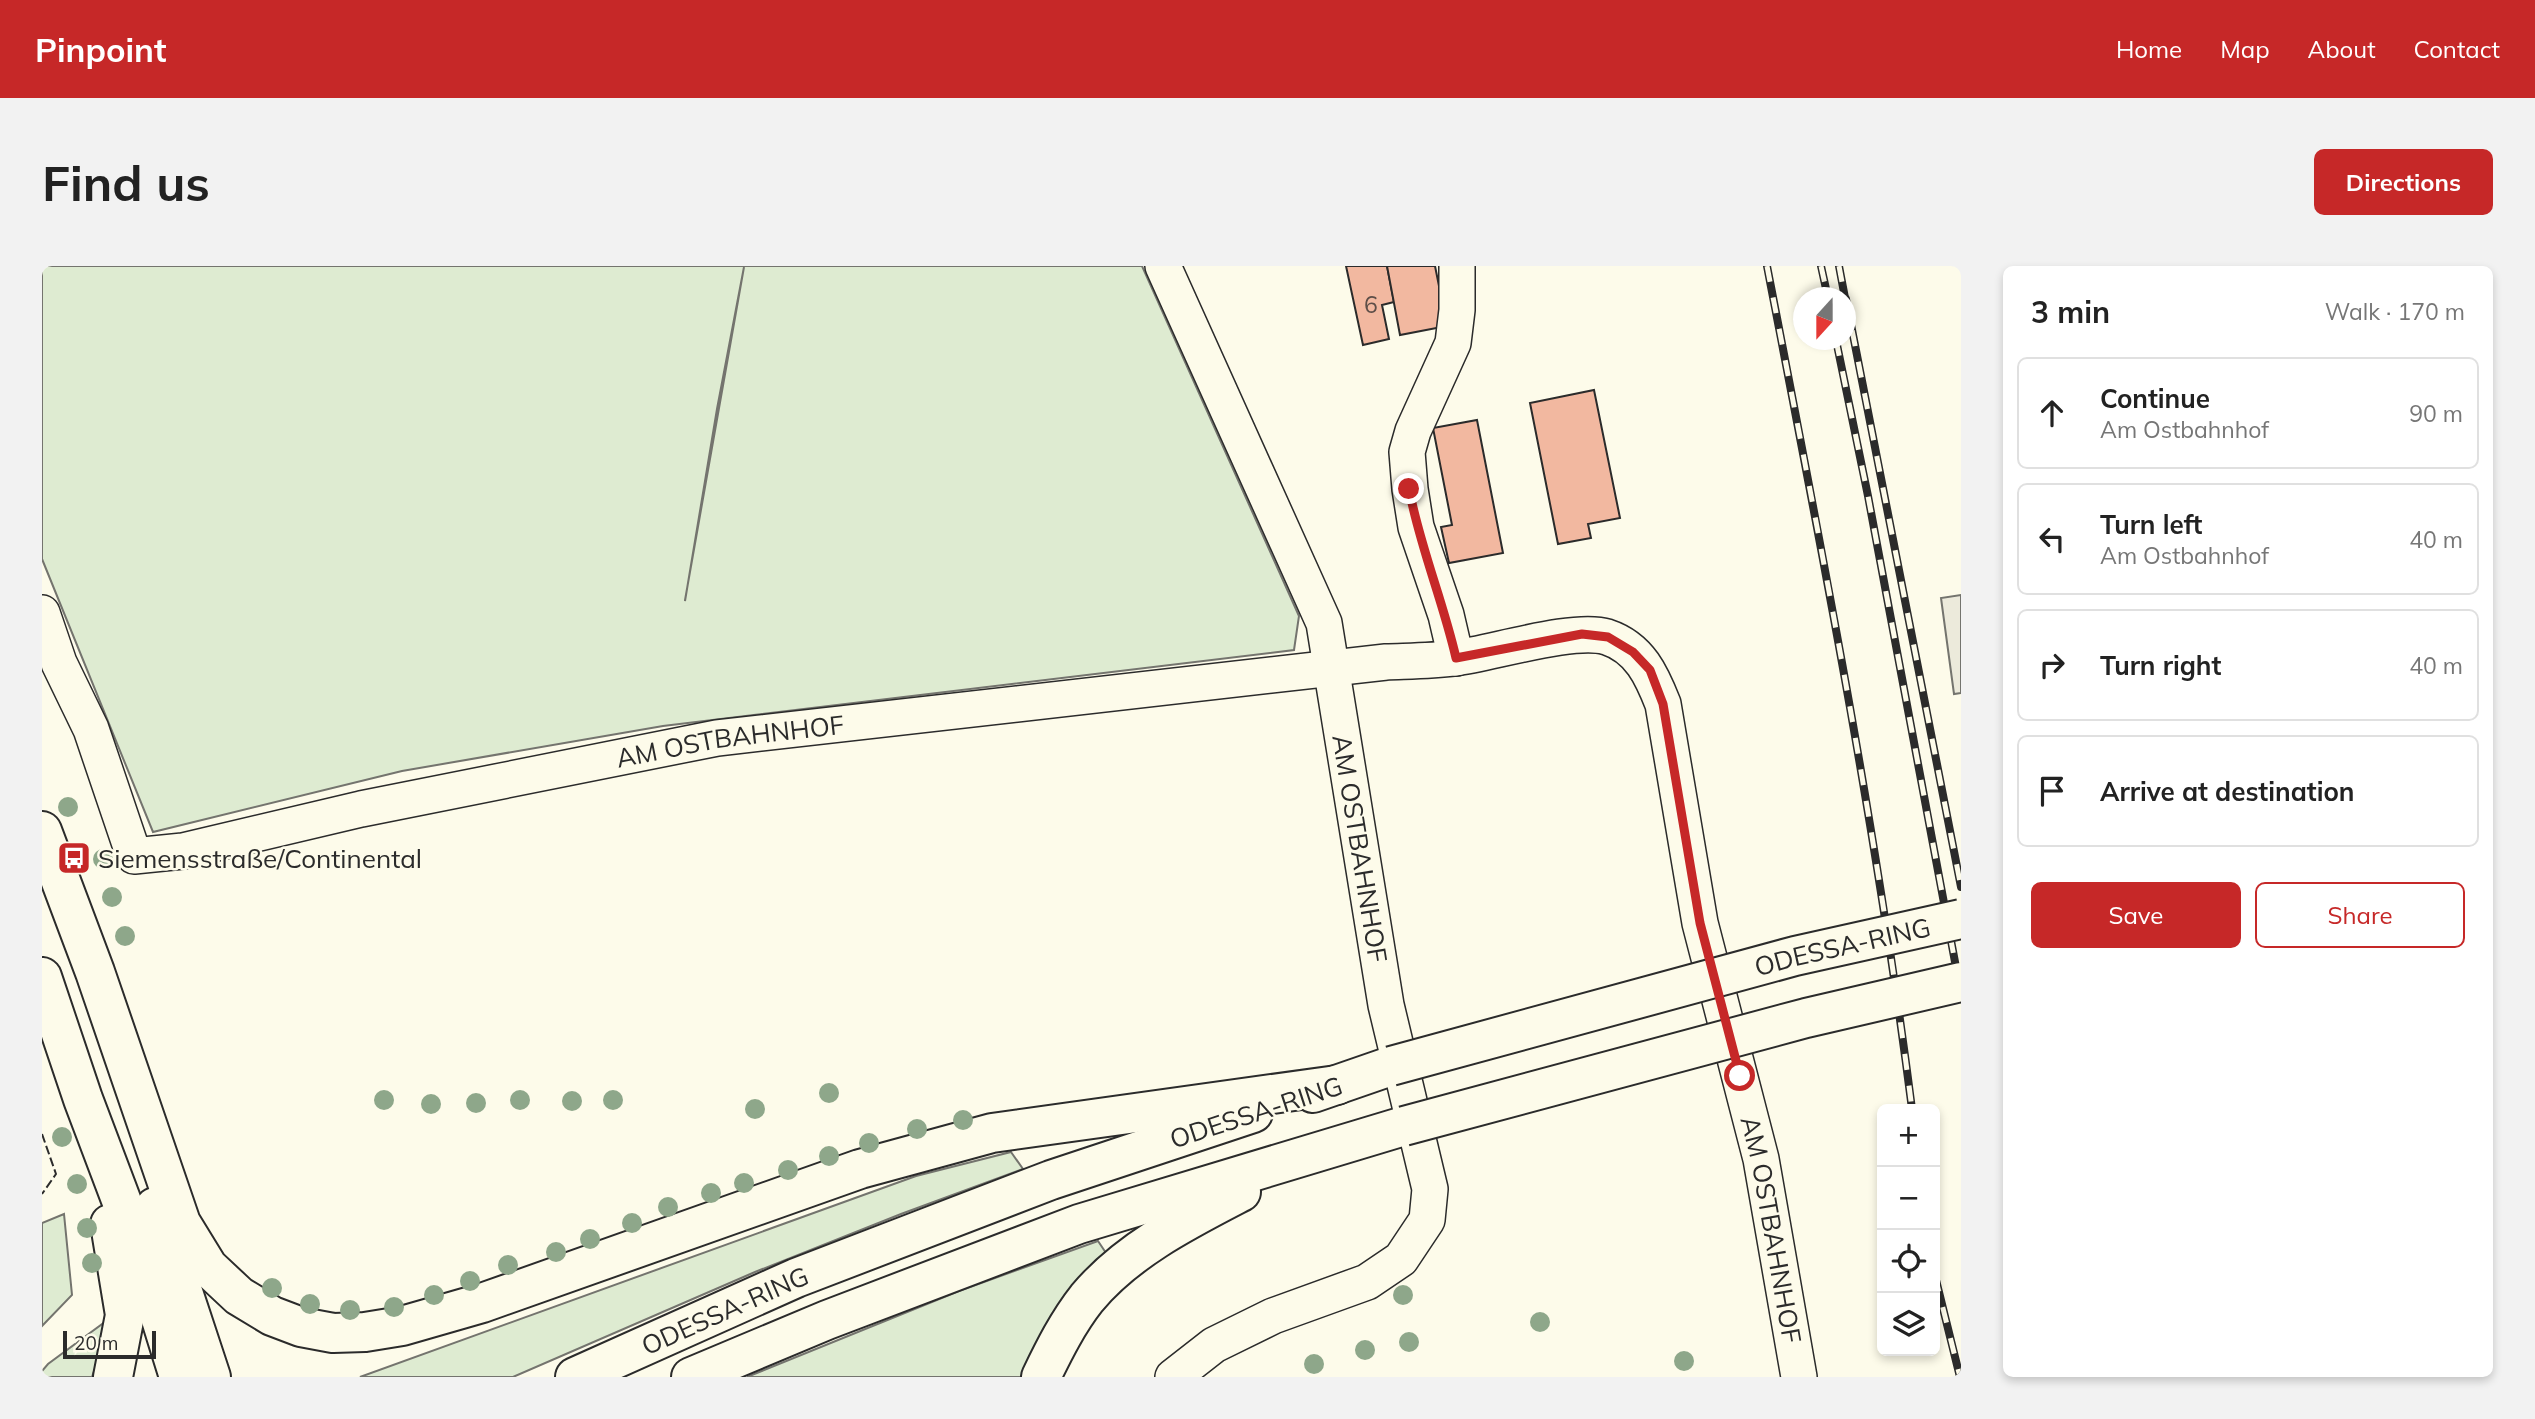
<!DOCTYPE html>
<meta charset="utf-8">
<style>
body{margin:0;font-family:Mulish,sans-serif;background:#f2f2f2;color:#222}
.controls{position:absolute;right:21px;bottom:21px;display:grid;overflow:hidden;border-radius:10px;box-shadow:0 4px 10px #0003}
.controls button{width:63px;height:63px;display:grid;place-items:center;padding:0;border:0;border-bottom:2px solid #e0e0e0;background:#fff;color:#222;font:35px sans-serif}
.compass{position:absolute;left:1751px;top:21px;width:63px;height:63px;border-radius:50%;background:#fff;box-shadow:0 4px 10px #0003;rotate:201deg}
.scale{position:absolute;left:21px;bottom:18px;width:93px;box-sizing:border-box;padding-left:7px;border:4px solid #2b2b2b;border-top:0;font-size:19px;line-height:24px;white-space:nowrap;color:#2b2b2b;-webkit-text-stroke:5px #fdfbea;paint-order:stroke}
.stop{position:absolute;width:21px;height:21px;margin:-16px;border:5px solid #c62828;border-radius:50%;background:#fff}
.stop.end{background:#c62828;border-color:#fff;box-shadow:0 2px 7px #0008}
.list{margin:0;padding:0;list-style:none}
h2{display:flex;justify-content:space-between;align-items:center;height:91px;margin:0;padding:0 28px;font-size:30px}
h2 small{font-size:23px;font-weight:400;color:#767676}
.list li{display:grid;grid-template-columns:46px 1fr auto;gap:21px;align-items:center;box-sizing:border-box;height:112px;margin:0 14px 14px;padding:0 14px;border:2px solid #e0e0e0;border-radius:10px}
.list b{display:block;font-size:26px;white-space:nowrap}
.list p{margin:0;font-size:23px;white-space:nowrap;color:#767676}
.list em{font-size:23px;font-style:normal;color:#767676}
.actions{display:flex;gap:14px;padding:21px 28px}
.actions a{flex:1;padding:16px 0;border:2px solid #c62828;border-radius:10px;text-align:center;font-size:24px;color:#c62828}
.actions .main{background:#c62828;color:#fff}
.icon{flex:none;width:38px;height:38px;fill:none;stroke:currentColor;stroke-width:2;stroke-linecap:round;stroke-linejoin:round}
.map{position:relative;flex:none;width:1919px;height:1111px;overflow:hidden;border-radius:10px}
header{display:flex;align-items:center;gap:42px;box-sizing:border-box;height:98px;padding:0 35px;background:#c62828;color:#fff}
header strong{font-size:33px}
nav{display:flex;gap:38px;margin-inline-start:auto;font-size:24px}
.intro{display:flex;align-items:center;justify-content:space-between;box-sizing:border-box;height:168px;padding:0 42px}
h1{margin:0;font-size:49px}
.button{padding:18px 32px;border-radius:10px;background:#c62828;color:#fff;font-size:24px;font-weight:700}
main{display:flex;gap:42px;padding:0 42px}
aside{flex:1;background:#fff;border-radius:10px;box-shadow:0 4px 10px #0003}
.map>svg:first-child{display:block}
.green{fill:#deebd1;stroke:#74746e;stroke-width:2;fill-rule:evenodd}
.parking{fill:#eceadb;stroke:#74746e;stroke-width:2}
.building{fill:#f2b8a0;stroke:#2b2b2b;stroke-width:2}
.lines{fill:none;stroke-linecap:round;stroke-linejoin:round}
.minor-casing{stroke:#2b2b2b;stroke-width:38}
.highway-casing{stroke:#2b2b2b;stroke-width:42}
.minor{stroke:#fdfbea;stroke-width:35}
.highway{stroke:#fdfbea;stroke-width:38}
.rail-casing{stroke:#2b2b2b;stroke-width:8}
.rail{stroke:#fdfbea;stroke-width:5;stroke-dasharray:16;stroke-linecap:butt}
.highway-bridge-casing{stroke:#2b2b2b;stroke-width:42;stroke-linecap:butt}
.highway-bridge{stroke:#fdfbea;stroke-width:38}
.fence{stroke:#2b2b2b;stroke-width:2;stroke-dasharray:9 3.5;stroke-linecap:butt}
.tree{fill:#8ea78a}
.route{stroke:#c62828;stroke-width:9}
.labels{text-anchor:middle;dominant-baseline:central;stroke-width:5;stroke-linejoin:round;paint-order:stroke}
.number-label{font-size:23px;fill:#5d4e48}
.street-label{font-size:26px;fill:#2b2b2b;stroke:#fdfbea}
.poi-label{font-size:26px;fill:#2b2b2b;stroke:#fdfbea;text-anchor:start}
</style>
<header>
<strong>Pinpoint</strong>
<nav><a>Home</a><a>Map</a><a>About</a><a>Contact</a></nav>
</header>
<div class="intro"><h1>Find us</h1><a class="button">Directions</a></div>
<main>
<div class="map">
<svg width="1919" height="1111" viewBox="0 0 1919 1111">
<rect width="100%" height="100%" fill="#fdfbea"/>
<!-- green -->
<g class="green">
<path d="M0 0H1100L1257 350 1252 384 621 460 360 505 111 566 0 293ZM702 1 643 334V335L675 143Z"/>
<path d="M969 886 981 903 859 948 713 1006 471 1111H318L874 910Z"/>
<path d="M22 948 30 1029 0 1060V957Z"/>
<path d="M1056 975 1066 990 983 1111H705L917 1025Z"/>
<path d="M71 1050 50 1111H0V1105L6 1098Z"/>
</g>
<!-- parking -->
<path class="parking" d="M1919 329V427L1912 428 1899 332Z"/>
<!-- building -->
<g class="building">
<path d="M1304 0H1345L1352 36 1340 39 1347 73 1321 79Z"/>
<path d="M1345 0H1393L1405 60 1358 69Z"/>
<path d="M1552 124 1578 252 1546 258 1549 272 1516 278 1488 137Z"/>
<path d="M1435 154 1461 287 1407 297 1399 261 1410 259 1391 162Z"/>
</g>
<g class="lines">
<defs>
<g id="minor">
<path id="s1" d="M1121 0 1282 357 1344 739 1388 923 1385 954 1359 993 1325 1016 1231 1050 1172 1079 1131 1111"/>
<path id="s2" d="M0 347 17 397 49 463 92 590 141 585 319 543 675 472 1344 396C1367 395 1390 395 1413 392 1451 387 1532 361 1565 371 1598 382 1610 410 1621 438L1658 657 1719 893 1757 1111"/>
<path d="M1414 392 1404 349 1374 261 1368 223 1365 186 1371 165 1411 77 1415 44V0"/>
</g>
<g id="highway">
<path d="M0 565 53 706 139 957 166 1001 197 1030 230 1050 259 1061 291 1067 323 1066 360 1060 440 1037 818 903 950 867 1295 819"/>
<path d="M0 711 41 833 95 976 137 1111"/>
<path d="M1271 827 1349 800"/>
<path d="M113 941 169 1111"/>
<path d="M68 958 83 1049 71 1111"/>
<path id="s3" d="M533 1111 754 1012 1009 914 1211 847"/>
<path d="M649 1111 785 1054 1037 958 1362 860"/>
<path d="M999 1111C1012 1084 1026 1056 1045 1032 1085 984 1145 954 1199 926"/>
</g>
</defs>
<!-- minor casing -->
<use href="#minor" class="minor-casing"/>
<!-- highway casing -->
<use href="#highway" class="highway-casing"/>
<!-- minor -->
<use href="#minor" class="minor"/>
<!-- highway -->
<use href="#highway" class="highway"/>
<defs>
<g id="rail">
<path d="M1725 0C1779 280 1834 560 1870 843"/>
<path d="M1779 0 1786 32"/>
<path d="M1797 0 1803 32"/>
<path d="M1804 33 1919 621"/>
<path d="M1794 74 1826 230 1919 728"/>
<path d="M1893 1010 1918 1111"/>
</g>
</defs>
<!-- rail casing -->
<use href="#rail" class="rail-casing"/>
<!-- rail -->
<use href="#rail" class="rail"/>
<defs>
<g id="highway-bridge">
<path id="s4" d="M1349 800 1753 690 1919 653"/>
<path d="M1362 860 1764 752 1919 716"/>
</g>
</defs>
<!-- highway-bridge casing -->
<use href="#highway-bridge" class="highway-bridge-casing"/>
<!-- highway-bridge -->
<use href="#highway-bridge" class="highway-bridge"/>
<!-- fence -->
<path class="fence" d="M0 868 14 908 0 928"/>
</g>
<!-- trees -->
<g class="tree">
<circle cx="26" cy="541" r="10"/>
<circle cx="61" cy="593" r="10"/>
<circle cx="70" cy="631" r="10"/>
<circle cx="83" cy="670" r="10"/>
<circle cx="787" cy="827" r="10"/>
<circle cx="342" cy="834" r="10"/>
<circle cx="478" cy="834" r="10"/>
<circle cx="571" cy="834" r="10"/>
<circle cx="530" cy="835" r="10"/>
<circle cx="434" cy="837" r="10"/>
<circle cx="389" cy="838" r="10"/>
<circle cx="713" cy="843" r="10"/>
<circle cx="921" cy="854" r="10"/>
<circle cx="875" cy="863" r="10"/>
<circle cx="20" cy="871" r="10"/>
<circle cx="827" cy="877" r="10"/>
<circle cx="787" cy="890" r="10"/>
<circle cx="746" cy="904" r="10"/>
<circle cx="702" cy="917" r="10"/>
<circle cx="35" cy="918" r="10"/>
<circle cx="669" cy="927" r="10"/>
<circle cx="626" cy="941" r="10"/>
<circle cx="590" cy="957" r="10"/>
<circle cx="45" cy="962" r="10"/>
<circle cx="548" cy="973" r="10"/>
<circle cx="514" cy="986" r="10"/>
<circle cx="50" cy="997" r="10"/>
<circle cx="466" cy="999" r="10"/>
<circle cx="428" cy="1015" r="10"/>
<circle cx="230" cy="1022" r="10"/>
<circle cx="392" cy="1029" r="10"/>
<circle cx="1361" cy="1029" r="10"/>
<circle cx="268" cy="1038" r="10"/>
<circle cx="352" cy="1041" r="10"/>
<circle cx="308" cy="1044" r="10"/>
<circle cx="1498" cy="1056" r="10"/>
<circle cx="1367" cy="1076" r="10"/>
<circle cx="1323" cy="1084" r="10"/>
<circle cx="1642" cy="1095" r="10"/>
<circle cx="1272" cy="1098" r="10"/>
</g>
<g class="lines">
<!-- route -->
<path class="route" d="M1367 223C1378 281 1401 335 1414 392L1540 368 1566 371 1591 386 1608 404 1621 438 1658 657 1698 810"/>
</g>
<!-- icons -->
<defs>
<symbol id="bus-square" viewBox="-11 -11 22 22"><rect x="-9" y="-9" width="18" height="18" rx="4" fill="#c62828" stroke="#fdfbea"/><path d="M-5-6H5V4H4V6H2V4H-2V6H-4V4H-5ZM-3.5-4V0h7V-4ZM-3.5 1.2v1.5H-2V1.2ZM2 1.2v1.5H3.5V1.2Z" fill="#fff"/></symbol>
</defs>
<g fill-rule="evenodd">
<use href="#bus-square" x="13" y="573" width="38" height="38"/>
</g>
<g class="labels">
<!-- number labels -->
<g class="number-label">
<text x="1329" y="38">6</text>
</g>
<!-- street labels -->
<g class="street-label">
<text stroke="none"><textPath href="#s2" startOffset="868">AM OSTBAHNHOF</textPath></text>
<text stroke="none"><textPath href="#s1" startOffset="620">AM OSTBAHNHOF</textPath></text>
<text stroke="none"><textPath href="#s4" startOffset="467">ODESSA-RING</textPath></text>
<text transform="translate(1214 846) rotate(-18)">ODESSA-RING</text>
<text stroke="none"><textPath href="#s2" startOffset="2380">AM OSTBAHNHOF</textPath></text>
<text stroke="none"><textPath href="#s3" startOffset="164">ODESSA-RING</textPath></text>
</g>
<!-- poi labels -->
<g class="poi-label">
<text x="56" y="592">Siemensstraße/Continental</text>
</g>
</g>
</svg>
<div class="controls">
<button>+</button>
<button>−</button>
<button><svg class="icon" aria-label="locate" viewBox="0 0 24 24"><circle cx="12" cy="12" r="6"/><path d="M12 2v4M12 18v4M2 12h4M18 12h4"/></svg></button>
<button><svg class="icon" aria-label="layers" viewBox="0 0 24 24"><path d="M12 4l9 5-9 5-9-5zM3 14l9 5 9-5"/></svg></button>
</div>
<svg class="compass" viewBox="-18 -18 36 36"><path d="M0-13l5 13h-10z" fill="#e53935"/><path d="M0 13l5-13h-10z" fill="#767676"/></svg>
<div class="scale">20 m</div>
<div class="stop" style="left:1698px;top:810px"></div>
<div class="stop end" style="left:1367px;top:223px"></div>
</div>
<aside>
<h2>3 min<small>Walk · 170 m</small></h2>
<ul class="list">
<li><svg class="icon" aria-label="ahead" viewBox="0 0 24 24"><path d="M12 20V5M6 11l6-6 6 6"/></svg><div><b>Continue</b><p>Am Ostbahnhof</p></div><em>90 m</em></li>
<li><svg class="icon" aria-label="left" viewBox="0 0 24 24"><path d="M17 20v-9H6M10 6l-5 5 5 5"/></svg><div><b>Turn left</b><p>Am Ostbahnhof</p></div><em>40 m</em></li>
<li><svg class="icon" aria-label="right" viewBox="0 0 24 24"><path d="M7 20v-9h11M14 6l5 5-5 5"/></svg><div><b>Turn right</b></div><em>40 m</em></li>
<li><svg class="icon" aria-label="arrive" viewBox="0 0 24 24"><path d="M6 21V4h12l-3 4 3 4H6"/></svg><div><b>Arrive at destination</b></div></li>
</ul>
<div class="actions"><a class="main">Save</a><a>Share</a></div>
</aside>
</main>
